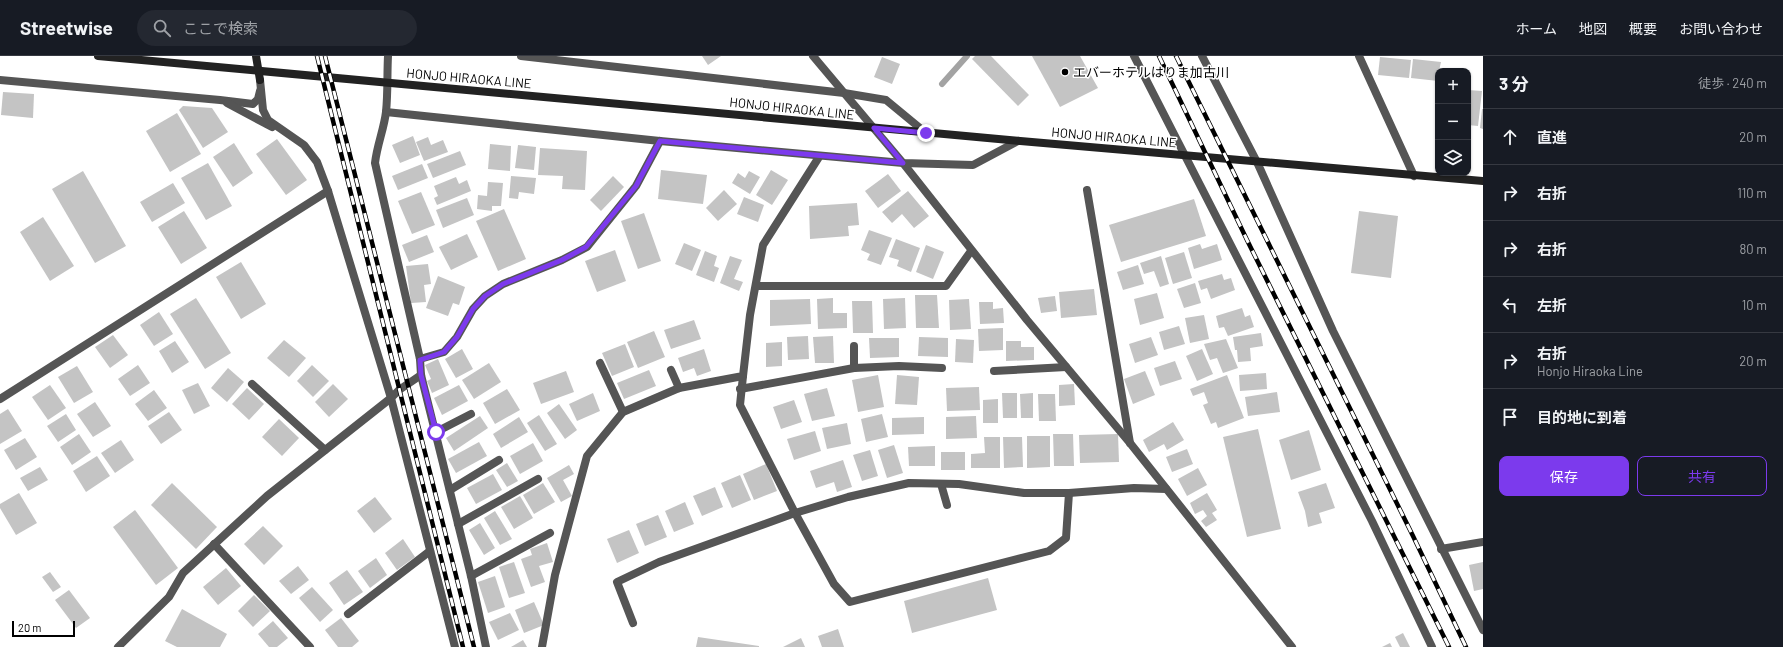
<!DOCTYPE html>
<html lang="ja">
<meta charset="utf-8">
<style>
body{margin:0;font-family:Barlow,"Noto Sans JP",sans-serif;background:#242831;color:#f1f3f6}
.controls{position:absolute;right:12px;top:12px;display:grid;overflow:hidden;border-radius:8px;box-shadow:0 1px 3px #0004}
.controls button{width:36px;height:36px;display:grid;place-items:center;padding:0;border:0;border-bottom:1px solid #363941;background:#171b24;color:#f1f3f6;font:20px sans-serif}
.scale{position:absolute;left:12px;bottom:10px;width:63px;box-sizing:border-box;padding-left:4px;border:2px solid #000;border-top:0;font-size:11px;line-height:14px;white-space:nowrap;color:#000;-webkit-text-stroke:3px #fff;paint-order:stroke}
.stop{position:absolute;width:12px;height:12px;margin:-9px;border:3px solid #7c3aed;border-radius:50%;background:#fff}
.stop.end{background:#7c3aed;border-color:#fff;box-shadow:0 1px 4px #0008}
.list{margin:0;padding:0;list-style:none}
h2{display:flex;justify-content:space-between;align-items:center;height:52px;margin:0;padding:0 16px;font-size:17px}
h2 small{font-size:13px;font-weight:400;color:#9ea1a6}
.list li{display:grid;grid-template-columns:26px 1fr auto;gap:12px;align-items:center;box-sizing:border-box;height:56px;padding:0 16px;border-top:1px solid #363941}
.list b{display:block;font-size:15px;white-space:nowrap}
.list p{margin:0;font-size:13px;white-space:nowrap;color:#9ea1a6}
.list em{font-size:13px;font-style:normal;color:#9ea1a6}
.actions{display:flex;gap:8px;padding:12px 16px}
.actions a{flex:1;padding:9px 0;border:1px solid #7c3aed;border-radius:8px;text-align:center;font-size:14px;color:#7c3aed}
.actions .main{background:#7c3aed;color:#fff}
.icon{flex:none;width:22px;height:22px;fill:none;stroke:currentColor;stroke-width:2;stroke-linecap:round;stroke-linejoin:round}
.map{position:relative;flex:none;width:1483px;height:591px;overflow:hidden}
header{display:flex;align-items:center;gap:24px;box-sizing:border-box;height:56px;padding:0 20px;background:#171b24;border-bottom:1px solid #363941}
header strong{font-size:19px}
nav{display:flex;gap:22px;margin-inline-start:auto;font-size:14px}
.search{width:280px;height:36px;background:#242831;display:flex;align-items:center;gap:10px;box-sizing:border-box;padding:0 14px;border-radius:22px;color:#9ea1a6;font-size:15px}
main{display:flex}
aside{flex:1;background:#171b24}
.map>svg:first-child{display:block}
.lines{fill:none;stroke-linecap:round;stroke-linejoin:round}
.stream{stroke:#a3a3a3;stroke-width:6}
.building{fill:#c4c4c4}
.lane{stroke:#555;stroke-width:8}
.street{stroke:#555;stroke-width:8}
.secondary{stroke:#222;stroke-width:8}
.rail-casing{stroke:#000;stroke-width:4.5}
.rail{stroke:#fff;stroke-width:3;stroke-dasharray:9;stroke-linecap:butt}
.route{stroke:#7c3aed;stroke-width:5}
.poi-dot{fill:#000;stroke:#fff;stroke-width:1.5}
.labels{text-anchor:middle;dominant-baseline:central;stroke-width:3;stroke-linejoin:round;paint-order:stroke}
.poi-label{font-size:13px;fill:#000;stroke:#fff;text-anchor:start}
.street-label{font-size:13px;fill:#000;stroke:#fff}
</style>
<header>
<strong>Streetwise</strong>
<div class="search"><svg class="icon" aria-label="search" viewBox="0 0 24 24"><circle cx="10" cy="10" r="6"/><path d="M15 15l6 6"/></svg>ここで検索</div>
<nav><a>ホーム</a><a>地図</a><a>概要</a><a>お問い合わせ</a></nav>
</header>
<main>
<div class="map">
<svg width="1483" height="591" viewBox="0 0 1483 591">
<rect width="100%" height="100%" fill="#fff"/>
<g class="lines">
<!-- stream -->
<path class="stream" d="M942 28 967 0"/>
</g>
<!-- building -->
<g class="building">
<path d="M702 0H721L708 9Z"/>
<path d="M975 0H991L1029 39 1018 50 972 3Z"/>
<path d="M1032 0H1080L1098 32 1060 51Z"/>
<path d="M882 1 900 8 892 28 874 21Z"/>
<path d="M1380 1 1411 4 1409 22 1378 19Z"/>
<path d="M1413 3 1441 6 1439 15H1438V25L1411 22Z"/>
<path d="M1468 34 1482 35 1478 70 1468 69Z"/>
<path d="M3 36 34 38 33 62 1 59Z"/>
<path d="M183 50 212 52 228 76 203 92 179 54Z"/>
<path d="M1482 53H1483V73L1480 72Z"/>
<path d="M177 57 201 98 170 116 146 75Z"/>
<path d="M413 80 420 99 400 107 392 89Z"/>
<path d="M428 81 431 89 443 84 448 96 424 105 416 86Z"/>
<path d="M277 83 307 124 286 139 256 98Z"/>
<path d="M234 87 253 117 233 131 213 101Z"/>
<path d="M490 88 511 90 510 115 488 113Z"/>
<path d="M518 89 536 91 534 114 515 112Z"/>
<path d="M540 92 587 95 585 134 562 133 563 120 538 119Z"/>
<path d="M460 95 466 109 433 122 427 108Z"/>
<path d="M208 107 232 150 206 164 181 122Z"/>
<path d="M422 108 428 122 398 134 392 120Z"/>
<path d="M661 114 707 119 703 148 658 143Z"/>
<path d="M771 114 788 124 772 149 756 139Z"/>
<path d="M83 115 126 190 95 207 52 133Z"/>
<path d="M749 115 760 121 750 138 732 127 738 117 745 122Z"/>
<path d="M888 118 901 135 878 152 865 135Z"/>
<path d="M511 120 536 122 534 138 519 136 518 143 509 142Z"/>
<path d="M613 120 624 131 601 155 590 144Z"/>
<path d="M456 121 459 128 467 124 471 135 437 149 434 142 438 140 434 130Z"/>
<path d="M488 126 503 127 501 150H492V155L477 153 478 139 487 140Z"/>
<path d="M173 127 185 147 152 166 140 146Z"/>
<path d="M724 134 737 148 718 165 706 152Z"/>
<path d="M908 135 929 160 914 172 902 158 892 167 882 156Z"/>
<path d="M421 136 435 169 412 178 398 145Z"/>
<path d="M744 141 764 149 758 166 737 158Z"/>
<path d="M467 142 474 159 443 172 436 154Z"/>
<path d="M1194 143 1206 180 1121 206 1109 169Z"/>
<path d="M857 147 859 169 848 170 849 180 810 183 809 150Z"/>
<path d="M504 153 526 203 498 215 476 165Z"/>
<path d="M184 155 207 192 181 208 158 171Z"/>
<path d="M1359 155 1398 160 1391 222 1351 217Z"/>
<path d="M644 157 661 205 638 213 621 165Z"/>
<path d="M43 161 74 210 50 225 20 176Z"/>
<path d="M869 174 892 182 881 209 867 204 870 198 861 194Z"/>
<path d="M467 178 478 201 451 214 439 191Z"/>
<path d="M427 179 434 196 409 206 402 189Z"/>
<path d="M896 183 920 192 911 216 897 210 899 204 889 201Z"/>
<path d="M684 187 701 194 692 215 675 208Z"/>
<path d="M1200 188 1202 193 1217 188 1222 204 1194 213 1188 192Z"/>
<path d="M926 189 944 196 933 223 916 216Z"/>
<path d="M615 194 626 225 597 236 585 205Z"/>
<path d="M705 195 717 200 714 210 719 212 714 226 696 219Z"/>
<path d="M1184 196 1192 222 1173 228 1165 202Z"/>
<path d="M730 200 742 204 734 223 743 226 739 235 720 227Z"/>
<path d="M1161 200 1169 228 1160 231 1154 215 1144 218 1140 207Z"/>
<path d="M241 206 266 248 241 263 216 221Z"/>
<path d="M428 208 431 228 424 229 426 246 411 247 406 210Z"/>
<path d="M1138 209 1144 228 1123 234 1117 216Z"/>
<path d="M1222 218 1224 224 1231 222 1235 234 1211 243 1207 232 1201 234 1198 225Z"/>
<path d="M438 220 465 231 459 249 453 247 448 260 426 252Z"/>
<path d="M1195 227 1201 247 1184 252 1177 233Z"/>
<path d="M1094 233 1097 259 1061 262 1059 236Z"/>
<path d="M1157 237 1164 262 1140 269 1134 243Z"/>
<path d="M915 239H937L939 272H916Z"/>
<path d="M1055 240 1057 255 1041 257 1038 242Z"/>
<path d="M196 242 231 297 205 313 170 258Z"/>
<path d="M833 242V257H847V272L818 273 817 243Z"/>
<path d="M905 242 906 272 884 273 883 243Z"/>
<path d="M810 243 811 268 770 270V244Z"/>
<path d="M969 243 971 273 950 274 949 244Z"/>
<path d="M852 245H872L873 277H853Z"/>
<path d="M979 246H993V253L1003 252 1004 267 980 268Z"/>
<path d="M1242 252 1245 261 1250 259 1254 271 1228 280 1224 271 1219 272 1216 260Z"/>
<path d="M159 256 173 278 154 290 140 269Z"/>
<path d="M1204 259 1209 283 1190 287 1185 262Z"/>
<path d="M694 264 701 283 671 293 664 274Z"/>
<path d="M1179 270 1185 288 1164 294 1159 276Z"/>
<path d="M1003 272V294L979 295 978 273Z"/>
<path d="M654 275 665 301 638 312 627 286Z"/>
<path d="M1261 277 1263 290 1250 292 1251 305 1238 306 1237 294H1235L1233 281Z"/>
<path d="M113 279 128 299 110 312 95 291Z"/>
<path d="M808 280 809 303 788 304 787 281Z"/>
<path d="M833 280 834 307H815L813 281Z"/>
<path d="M919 281 948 282V301L918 300Z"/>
<path d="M1151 281 1158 299 1135 307 1129 288Z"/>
<path d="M869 282H899V301L870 302Z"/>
<path d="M956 283 974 284 973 307 955 306Z"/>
<path d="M1226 283 1238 312 1223 317 1217 302 1210 304 1204 288Z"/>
<path d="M284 284 306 302 289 321 267 302Z"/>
<path d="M175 285 189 306 172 317 159 295Z"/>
<path d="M1006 285H1021V291H1034V304L1006 305Z"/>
<path d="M782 286V310L766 311V287Z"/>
<path d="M625 288 634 311 612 320 602 297Z"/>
<path d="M462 293 473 313 456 322 445 303Z"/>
<path d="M704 293 711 315 697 320 694 312 683 316 678 302Z"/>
<path d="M1202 293 1213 318 1197 325 1186 300Z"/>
<path d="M438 303 449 329 432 337 427 325 431 323 425 309Z"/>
<path d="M1175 305 1182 323 1160 330 1154 312Z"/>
<path d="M489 307 501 326 474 343 462 324Z"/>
<path d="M138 309 150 327 130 340 118 323Z"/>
<path d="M312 309 329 325 313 341 297 325Z"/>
<path d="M77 310 93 336 74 347 58 321Z"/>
<path d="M228 312 244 326 227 346 211 332Z"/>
<path d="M649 314 656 330 624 343 617 327Z"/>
<path d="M566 315 574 336 541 348 533 327Z"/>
<path d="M1145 315 1155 339 1133 348 1124 323Z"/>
<path d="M1266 317 1267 333 1240 335 1239 319Z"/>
<path d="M878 319 884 351 858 356 852 324Z"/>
<path d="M897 319 919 321 917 349 895 348Z"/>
<path d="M1227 319 1244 362 1218 372 1216 366 1211 368 1203 349 1208 347 1204 336 1193 340 1190 333Z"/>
<path d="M198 327 210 350 194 358 182 334Z"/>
<path d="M333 328 348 343 329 361 315 346Z"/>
<path d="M1074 328 1075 349 1059 350V329Z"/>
<path d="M50 329 66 352 48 364 32 341Z"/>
<path d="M459 329 468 345 442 359 434 342Z"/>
<path d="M979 331 980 354 947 355 946 332Z"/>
<path d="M247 332 264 348 249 364 232 348Z"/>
<path d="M827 332 835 360 812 365 804 338Z"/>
<path d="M507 333 520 354 495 368 483 347Z"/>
<path d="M154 334 167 352 148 365 135 348Z"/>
<path d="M1277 336 1280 356 1248 360 1245 341Z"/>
<path d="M593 337 600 355 577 365 569 348Z"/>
<path d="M1002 337H1017V362H1003Z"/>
<path d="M1033 337V362H1021L1020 338Z"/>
<path d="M1038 338H1055L1056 365H1039Z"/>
<path d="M998 343V367H983V344Z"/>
<path d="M794 344 802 366 781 373 773 351Z"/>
<path d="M95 346 111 370 93 381 77 358Z"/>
<path d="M559 348 577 374 565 383 547 357Z"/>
<path d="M8 353 22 375 0 388V358Z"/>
<path d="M169 356 182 374 161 388 148 370Z"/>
<path d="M66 358 76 374 58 386 47 370Z"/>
<path d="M882 358 888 381 866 386 861 363Z"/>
<path d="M539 359 557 388 545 395 527 367Z"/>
<path d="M480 360 488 372 454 395 446 382Z"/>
<path d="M976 360 977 382 946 383V361Z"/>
<path d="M519 361 528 376 501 392 493 378Z"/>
<path d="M924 361V378L892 379V362Z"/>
<path d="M279 363 299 382 282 400 262 381Z"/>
<path d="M1173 366 1184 384 1167 394 1164 388 1149 396 1143 384Z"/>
<path d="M847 367 851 388 827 393 822 372Z"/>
<path d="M1258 373 1281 473 1247 481 1223 381Z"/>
<path d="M1309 374 1321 414 1291 424 1279 384Z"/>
<path d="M815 375 821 395 794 404 787 383Z"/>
<path d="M79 378 91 396 72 409 60 391Z"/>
<path d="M1053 378H1073L1074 410H1054Z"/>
<path d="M1118 378 1119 406 1080 407 1079 379Z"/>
<path d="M1027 380H1050V411L1027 412Z"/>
<path d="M984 381H1000V412H971V398L985 397Z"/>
<path d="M1003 381H1022L1023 411 1004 412Z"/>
<path d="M25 382 37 401 16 414 4 394Z"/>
<path d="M121 384 134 404 115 417 101 397Z"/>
<path d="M479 386 487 400 456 417 448 403Z"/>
<path d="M533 387 543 405 520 418 510 400Z"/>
<path d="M894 389 903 417 887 422 878 394Z"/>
<path d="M935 390V410H909L908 391Z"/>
<path d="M1187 393 1193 408 1172 416 1166 401Z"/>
<path d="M870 394 878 420 862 425 853 399Z"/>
<rect x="941" y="396" width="24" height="18"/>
<path d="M97 400 110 420 86 436 73 415Z"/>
<path d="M843 404 852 431 837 436 834 426 816 432 810 415Z"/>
<path d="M507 407 518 425 507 431 496 414Z"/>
<path d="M766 408 777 435 754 444 743 418Z"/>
<path d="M569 409 574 418 563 424 572 440 561 446 547 422Z"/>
<path d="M40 411 48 424 28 435 20 422Z"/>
<path d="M1198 412 1207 429 1187 440 1178 423Z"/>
<path d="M493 418 502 434 476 448 467 432Z"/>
<path d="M740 419 751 444 732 452 721 427Z"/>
<path d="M172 427 217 471 196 493 151 449Z"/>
<path d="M543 427 555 446 534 458 523 439Z"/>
<path d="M1326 427 1335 452 1319 457 1322 467 1308 471 1305 455 1298 436Z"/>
<path d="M715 431 723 451 702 460 693 440Z"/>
<path d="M19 437 37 467 16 479 0 452V448Z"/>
<path d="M1207 437 1217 454 1212 457 1217 464 1206 471 1201 465 1207 460 1203 454 1195 458 1190 447Z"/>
<path d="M520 440 533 462 514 473 501 451Z"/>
<path d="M375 441 392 463 374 477 357 455Z"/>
<path d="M685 446 694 468 674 476 665 455Z"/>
<path d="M135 454 178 512 156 529 113 471Z"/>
<path d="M495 455 512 483 500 489 484 462Z"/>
<path d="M658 459 667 481 645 490 636 468Z"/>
<path d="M480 467 495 492 484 499 469 474Z"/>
<path d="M263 470 283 490 264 509 244 488Z"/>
<path d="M629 474 639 497 617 507 607 483Z"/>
<path d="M403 483 415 501 397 514 385 497Z"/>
<path d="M547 487 553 506 539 510 545 526 531 531 521 503 532 499 530 493Z"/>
<path d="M376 502 387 519 370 532 358 515Z"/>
<path d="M514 506 525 537 509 542 499 511Z"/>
<path d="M1483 506V533L1474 535 1469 509Z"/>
<path d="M298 510 309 524 291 538 279 525Z"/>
<path d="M226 512 241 530 218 549 203 531Z"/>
<path d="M347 514 363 536 344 549 329 527Z"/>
<path d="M50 516 61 531 53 536 42 521Z"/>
<path d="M495 520 505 551 488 557 478 526Z"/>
<path d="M988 522 997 554 912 577 904 545Z"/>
<path d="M312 531 333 554 320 566 299 542Z"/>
<path d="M69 534 90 562 76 572 55 544Z"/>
<path d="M254 539 270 555 253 571 238 555Z"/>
<path d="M534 546 544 569 524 577 515 554Z"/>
<path d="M182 553 227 578 220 591H177L165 585Z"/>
<path d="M510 557 519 574 498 584 489 566Z"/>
<path d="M341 562 359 585 352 591H338L325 574Z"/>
<path d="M273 565 288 582 277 591H269L258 578Z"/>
<path d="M838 573 844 591H822L818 580Z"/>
<path d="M1403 577 1410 591H1400L1395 581Z"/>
<path d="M698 581 759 590V591H696Z"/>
<path d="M801 582 805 591H783Z"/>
<path d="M523 584 527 591H511Z"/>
<path d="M1390 587 1392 591H1382Z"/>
</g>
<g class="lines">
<!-- lane -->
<path class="lane" d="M458 468 538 423"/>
<!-- street -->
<g class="street">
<path d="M388 0C387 18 388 37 386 56 384 73 377 89 375 107L420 303 421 319 471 520 486 591"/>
<path d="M521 0 844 37 886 44 926 77"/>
<path d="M813 0 903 107 1027 264 1130 387 1292 591"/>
<path d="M1134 0 1372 465 1432 591"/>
<path d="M1202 0 1257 106 1333 275 1483 574"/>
<path d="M1359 0 1414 120"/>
<path d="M0 24 220 44 253 48 258 43 260 35"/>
<path d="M260 24 263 54 268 64 304 89 317 106 328 135 391 342 455 591"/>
<path d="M227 47 272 71"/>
<path d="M386 56 660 85 903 107 973 109 1018 85"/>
<path d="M1087 134 1130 387"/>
<path d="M756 230H946L971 195"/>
<path d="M854 290V312"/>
<path d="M420 303 444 296 457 281 473 253 485 240 503 228 562 204 587 191 636 130 660 85"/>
<path d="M600 307 623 356"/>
<path d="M671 314 679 332"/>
<path d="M994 315 1066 311"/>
<path d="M743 320 740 349 795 457 834 528 850 546 1049 495 1066 482 1069 437"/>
<path d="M252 328 325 394"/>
<path d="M740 333 854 312 899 310 942 312"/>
<path d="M0 343 328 135"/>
<path d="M436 376 471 358"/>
<path d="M941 428 947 449"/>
<path d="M450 434 499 404"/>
<path d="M214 488 310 591"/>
<path d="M1441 493 1483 486"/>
<path d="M471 520 550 477"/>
<path d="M348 558 430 495"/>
<path d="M633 567 617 526 659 506 795 457 848 441 909 427 959 428 1024 437H1069L1134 432 1166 433"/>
<path d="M118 591 169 541 183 517 267 440 391 342 399 334 421 319"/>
<path d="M542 591 555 519 587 400 623 356 679 332 743 320 750 259 763 189 819 101"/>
</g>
<!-- secondary -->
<g class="secondary">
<path d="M98 0C560 42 1021 87 1483 125"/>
<path d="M256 0 260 24"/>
</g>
<defs>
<g id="rail">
<path d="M317 0 463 591"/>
<path d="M325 0 474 591"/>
<path d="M1159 0 1247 184 1449 591"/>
<path d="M1176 0 1413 480 1466 591"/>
</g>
</defs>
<!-- rail casing -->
<use href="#rail" class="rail-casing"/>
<!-- rail -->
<use href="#rail" class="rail"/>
</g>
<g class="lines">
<!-- route -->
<path class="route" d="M436 376 421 319 420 304 444 296 457 281 473 253 485 240 503 228 562 204 586 191 636 130 660 85 903 107 874 72 926 77"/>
</g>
<!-- markers -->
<circle class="poi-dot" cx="1065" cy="16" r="4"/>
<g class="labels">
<!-- poi labels -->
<g class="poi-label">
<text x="1073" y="16">エバーホテルはりま加古川</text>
</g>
<!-- street labels -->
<g class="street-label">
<text transform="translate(469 22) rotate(5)">HONJO HIRAOKA LINE</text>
<text transform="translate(792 52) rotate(6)">HONJO HIRAOKA LINE</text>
<text transform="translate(1114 81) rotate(5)">HONJO HIRAOKA LINE</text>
</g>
</g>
</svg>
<div class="controls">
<button>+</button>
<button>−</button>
<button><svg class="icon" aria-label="layers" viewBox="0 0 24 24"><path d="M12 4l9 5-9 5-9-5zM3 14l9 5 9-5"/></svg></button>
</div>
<div class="scale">20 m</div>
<div class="stop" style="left:436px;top:376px"></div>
<div class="stop end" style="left:926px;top:77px"></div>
</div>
<aside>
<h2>3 分<small>徒歩 · 240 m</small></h2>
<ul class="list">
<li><svg class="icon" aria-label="ahead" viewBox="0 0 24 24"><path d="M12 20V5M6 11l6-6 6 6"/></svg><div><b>直進</b></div><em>20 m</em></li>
<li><svg class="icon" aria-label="right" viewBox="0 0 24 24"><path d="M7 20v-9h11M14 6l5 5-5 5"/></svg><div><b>右折</b></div><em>110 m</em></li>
<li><svg class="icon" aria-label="right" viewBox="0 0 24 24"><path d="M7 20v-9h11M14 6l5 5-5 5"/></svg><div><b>右折</b></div><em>80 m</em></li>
<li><svg class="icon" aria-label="left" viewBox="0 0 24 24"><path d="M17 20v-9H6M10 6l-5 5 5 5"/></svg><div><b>左折</b></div><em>10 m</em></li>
<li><svg class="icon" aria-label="right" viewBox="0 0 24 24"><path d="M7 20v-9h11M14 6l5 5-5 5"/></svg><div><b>右折</b><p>Honjo Hiraoka Line</p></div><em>20 m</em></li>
<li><svg class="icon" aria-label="arrive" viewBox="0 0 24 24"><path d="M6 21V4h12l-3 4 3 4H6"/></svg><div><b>目的地に到着</b></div></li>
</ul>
<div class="actions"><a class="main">保存</a><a>共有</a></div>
</aside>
</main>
